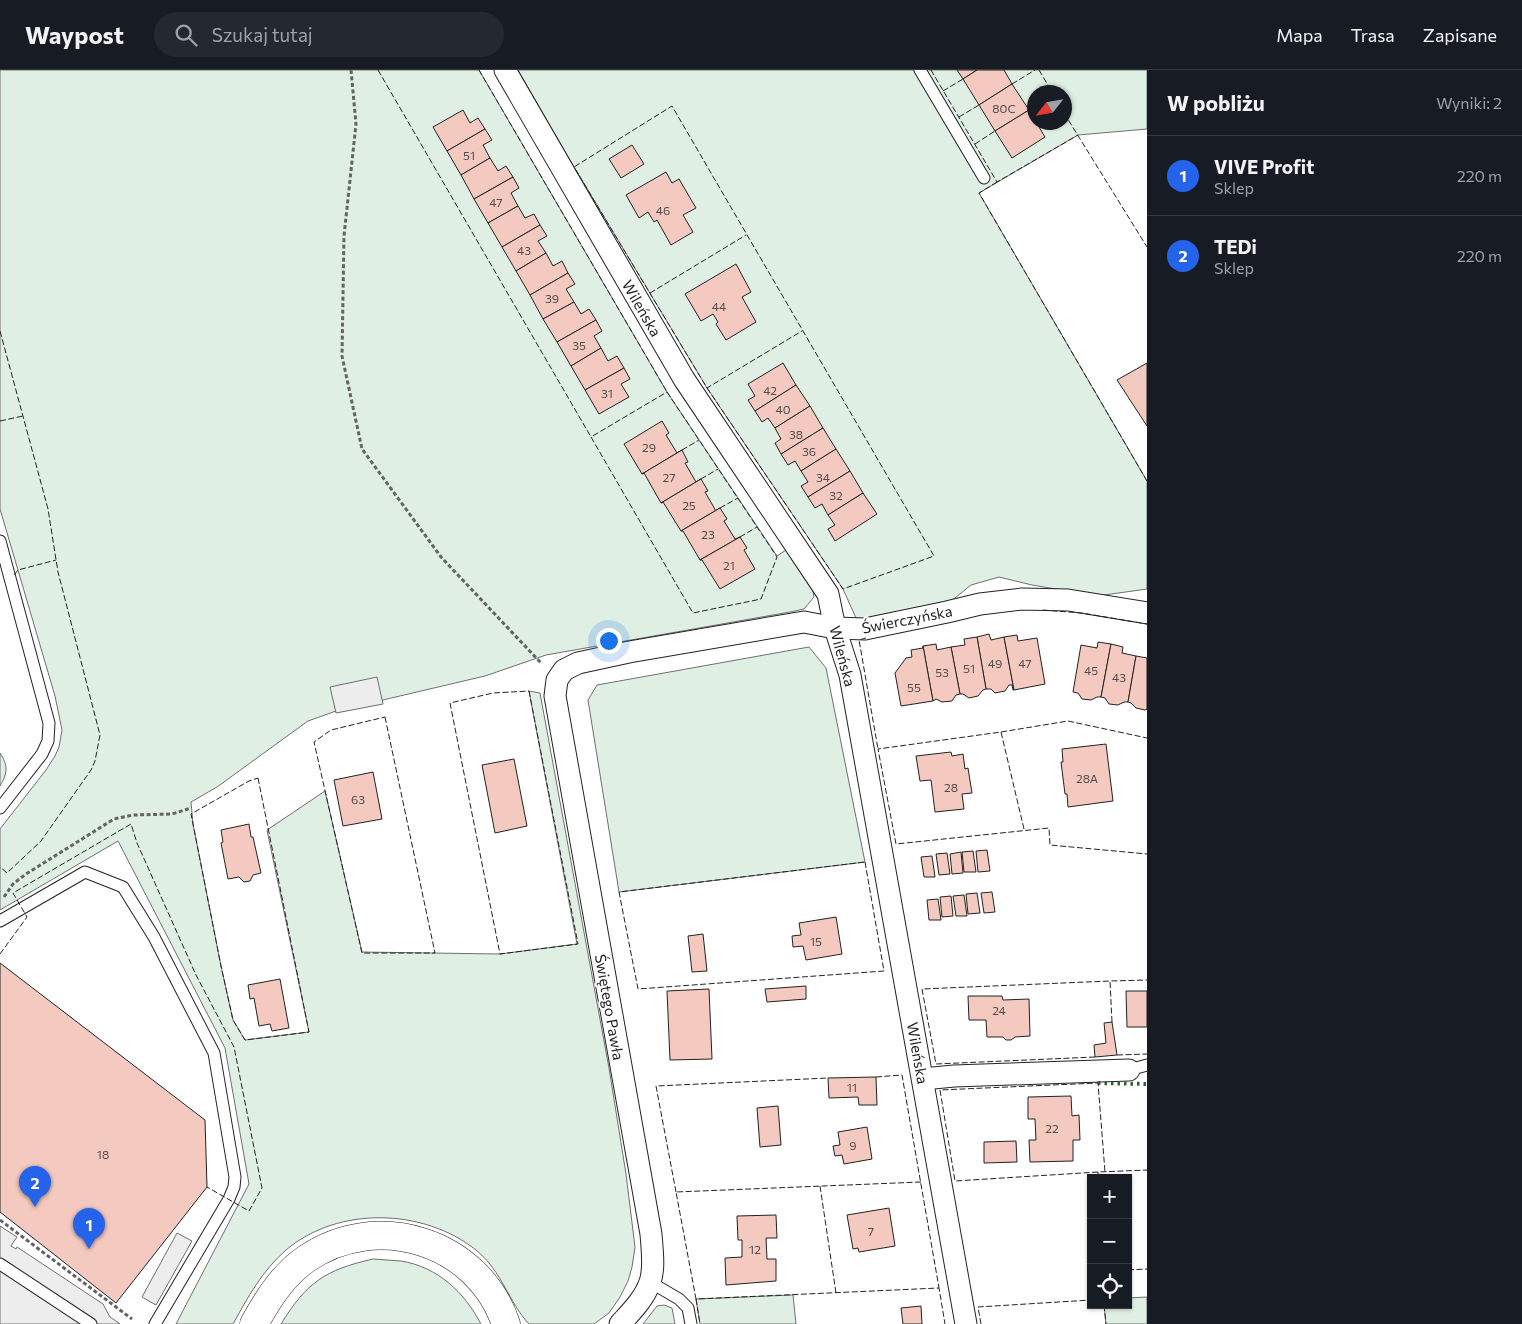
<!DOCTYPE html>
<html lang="pl">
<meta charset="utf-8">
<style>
body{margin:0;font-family:Commissioner,sans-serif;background:#242831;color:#f1f3f6}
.controls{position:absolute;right:15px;bottom:15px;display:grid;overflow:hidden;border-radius:0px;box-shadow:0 1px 4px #0004}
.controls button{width:45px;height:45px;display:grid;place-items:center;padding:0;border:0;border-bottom:1px solid #363941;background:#171b24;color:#f1f3f6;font:25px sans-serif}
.compass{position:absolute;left:1027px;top:15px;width:45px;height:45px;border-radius:50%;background:#171b24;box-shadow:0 1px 4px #0004;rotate:239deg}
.you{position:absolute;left:608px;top:570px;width:18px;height:18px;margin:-12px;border:4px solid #fff;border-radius:50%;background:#1a73e8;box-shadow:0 0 0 8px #1a73e833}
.badge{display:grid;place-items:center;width:32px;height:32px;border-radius:50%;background:#2563eb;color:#fff;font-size:16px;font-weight:700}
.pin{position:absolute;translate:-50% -41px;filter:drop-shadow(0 1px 2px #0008)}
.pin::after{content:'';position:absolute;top:26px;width:18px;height:15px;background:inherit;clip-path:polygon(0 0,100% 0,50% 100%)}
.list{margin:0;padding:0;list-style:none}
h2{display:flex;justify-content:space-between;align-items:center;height:65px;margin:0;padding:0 20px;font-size:21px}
h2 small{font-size:16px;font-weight:400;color:#9ea1a6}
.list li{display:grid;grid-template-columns:32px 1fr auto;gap:15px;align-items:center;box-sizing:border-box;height:80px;padding:0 20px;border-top:1px solid #363941}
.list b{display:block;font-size:19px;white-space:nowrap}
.list p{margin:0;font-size:16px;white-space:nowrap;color:#9ea1a6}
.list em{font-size:16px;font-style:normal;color:#9ea1a6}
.icon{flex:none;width:28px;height:28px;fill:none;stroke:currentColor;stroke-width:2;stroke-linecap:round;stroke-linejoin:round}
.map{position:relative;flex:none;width:1147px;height:1254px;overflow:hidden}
header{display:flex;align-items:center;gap:30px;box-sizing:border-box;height:70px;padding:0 25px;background:#171b24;border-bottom:1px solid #363941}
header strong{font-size:24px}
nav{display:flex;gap:28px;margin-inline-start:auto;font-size:18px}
.search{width:350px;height:45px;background:#242831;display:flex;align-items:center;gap:12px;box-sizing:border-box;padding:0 18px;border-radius:28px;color:#9ea1a6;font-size:19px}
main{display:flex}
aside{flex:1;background:#171b24}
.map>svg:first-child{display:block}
.green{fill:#e0efe3;stroke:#6f6f6f;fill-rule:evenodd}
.parking{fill:#ededed;stroke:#6f6f6f}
.building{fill:#f3c9c0;stroke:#222}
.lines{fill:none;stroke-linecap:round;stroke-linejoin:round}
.lane-casing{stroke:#222;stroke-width:13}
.street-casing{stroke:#222;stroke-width:23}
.primary-casing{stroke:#222;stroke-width:29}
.path{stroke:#646464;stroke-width:3;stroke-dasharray:4 2.5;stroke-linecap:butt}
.lane{stroke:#fff;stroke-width:11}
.street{stroke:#fff;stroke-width:21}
.primary{stroke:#fff;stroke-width:28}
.hedge{stroke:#2f5e38;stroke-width:4;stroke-dasharray:2.5 4;stroke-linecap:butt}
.fence{stroke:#222;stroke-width:1;stroke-dasharray:6 2.5;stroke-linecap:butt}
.labels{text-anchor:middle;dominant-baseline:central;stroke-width:4;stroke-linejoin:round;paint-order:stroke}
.number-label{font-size:12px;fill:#564c4a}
.street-label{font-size:15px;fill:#222;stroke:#fff}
</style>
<header>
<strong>Waypost</strong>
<div class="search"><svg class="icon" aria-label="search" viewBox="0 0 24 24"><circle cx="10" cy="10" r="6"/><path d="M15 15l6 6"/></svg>Szukaj tutaj</div>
<nav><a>Mapa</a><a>Trasa</a><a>Zapisane</a></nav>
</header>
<main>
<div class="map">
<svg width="1147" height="1254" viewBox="0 0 1147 1254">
<rect width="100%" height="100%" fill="#fff"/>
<!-- green -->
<g class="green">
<path d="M0 0H479L667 322 777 486 786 480 813 521 814 527 804 539 790 542 546 585 485 606 336 641 308 651 217 717 191 732 193 754 221 896 233 950 245 970 309 962 267 760 325 721 362 882 500 884 577 874 529 621 540 623 609 998 626 1104 635 1177 632 1197 628 1211 620 1227 609 1243 594 1254H529C509 1233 502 1201 476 1180 423 1138 338 1136 286 1180 262 1201 248 1227 233 1254H176L249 1114 225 978 118 771 0 840V759L46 700 55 686 59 677 62 660 55 626 0 439Z"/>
<path d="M518 0H1147V59L1078 65 979 123 1147 411V519L1097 526 1032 515 999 507 971 515 945 536 883 554 856 548 843 519 707 318 574 97ZM1034 22H1064V52H1034Z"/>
<path d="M809 577 826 598 865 792 619 822 588 630 597 615Z"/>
<path d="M0 683C8 695 8 703 0 716Z"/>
<path d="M373 1189C382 1190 392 1190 401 1191 438 1197 464 1222 481 1254H281C307 1212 325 1200 373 1189Z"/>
<path d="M793 1225 796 1254H700L696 1229Z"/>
<path d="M1147 1227V1254H1106L1104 1235H1128V1228Z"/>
<path d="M664 1235 672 1238 675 1254H643L657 1236Z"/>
</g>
<!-- parking -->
<g class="parking">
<path d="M377 607 383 634 336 643 330 617Z"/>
<path d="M0 1156 17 1167 11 1176 16 1179 17 1177 103 1234 110 1247 120 1254H0Z"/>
<path d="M177 1163 192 1171 156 1235 142 1227Z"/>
</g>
<!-- building -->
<g class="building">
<path d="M957 0H977L963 9Z"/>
<path d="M977 0H1004L1012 14 979 35 963 9Z"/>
<path d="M1012 14 1029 40 995 61 979 35Z"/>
<path d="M463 40 470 53 478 48 485 59 447 81 433 57Z"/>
<path d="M1029 40 1034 52H1036L1045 67 1012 88 995 61Z"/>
<path d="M485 59 492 70 483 75 490 88 461 105 447 81Z"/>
<path d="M632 75 644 94 621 108 609 89Z"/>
<path d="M490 88 498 101 506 96 513 107 474 129 461 105Z"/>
<path d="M666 102 672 113 679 109 696 138 683 145 693 162 671 175 657 150 654 152 648 142 639 148 626 125Z"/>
<path d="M513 107 519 118 511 123 518 136 488 153 474 129Z"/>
<path d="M518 136 525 148 534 144 540 155 502 177 488 153Z"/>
<path d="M540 155 547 166 538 171 546 183 516 201 502 177Z"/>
<path d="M546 183 553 196 562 191 568 203 530 225 516 201Z"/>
<path d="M736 194 751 222 742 227 756 252 726 270 716 254 718 252 713 244 701 251 685 224Z"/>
<path d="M568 203 575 214 566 219 574 232 543 249 530 225Z"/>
<path d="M574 232 581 244 589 239 596 250 557 272 543 249Z"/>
<path d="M596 250 602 261 594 266 601 278 571 296 557 272Z"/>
<path d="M601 278 608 291 617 286 624 298 585 320 571 296Z"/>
<path d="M783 293 796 315 755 341 748 330 755 326 748 314Z"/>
<path d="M1147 293V356L1117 310Z"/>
<path d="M624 298 630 309 621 314 629 327 599 344 585 320Z"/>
<path d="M796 315 810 336 775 358 768 348 762 352 755 341Z"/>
<path d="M810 336 823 358 781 384 775 373 781 369 775 358Z"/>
<path d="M662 351 669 363 666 365 677 383 682 380 642 404 624 374Z"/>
<path d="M823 358 836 379 801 401 795 391 788 395 781 384Z"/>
<path d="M836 379 850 401 808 427 801 416 808 412 801 401Z"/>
<path d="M682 380 688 392 685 393 696 412 701 409 661 433 644 403 642 404Z"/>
<path d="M850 401 863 423 828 445 822 434 815 438 808 427Z"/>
<path d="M701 409 708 421 705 422 716 441 720 438 681 461 663 432 661 433Z"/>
<path d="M863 423 877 444 835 471 828 459 835 455 828 445Z"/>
<path d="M720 438 727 449 724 451 735 469 740 467 700 490 683 461H681Z"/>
<path d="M740 467 747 478 744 480 755 499 720 519 702 490H700Z"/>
<path d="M989 564 991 570 1004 567 1014 620H1013L1012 615H1009L1005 621 995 623 991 619H986L977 567Z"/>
<path d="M1017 565 1018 571 1037 568 1045 614 1014 620 1004 567Z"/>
<path d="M977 567 986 619 983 620 978 626 969 628 963 624H960L951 577 965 575 964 569Z"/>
<path d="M1098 572 1111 574 1101 627H1097L1091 630 1082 629 1078 623 1073 622 1081 575 1097 578Z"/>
<path d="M936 574 937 580 951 577 960 624 956 625 952 631 942 632 936 629 933 631 923 576Z"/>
<path d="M1111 574 1123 577 1122 583 1136 586 1128 632H1124L1118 635 1109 634 1105 628 1101 627Z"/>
<path d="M923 576 933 631 901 636 895 603 906 588 912 587 911 580 923 578Z"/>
<path d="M1136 586 1147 588V639L1145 640 1136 638 1131 633 1128 632Z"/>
<path d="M1106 674 1113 731 1068 737 1067 724H1065L1061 692H1063L1062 679Z"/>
<path d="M951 682 952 686 963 684 965 699 968 698 972 723 962 724 964 739 935 742 931 710 920 711 916 686Z"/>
<path d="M514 689 527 756 495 763 482 695Z"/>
<path d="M373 702 382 749 343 756 334 710Z"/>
<path d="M249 754 251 767H253L261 803 253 805 250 811 244 812 239 807 228 809 221 773 223 772 221 760Z"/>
<path d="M987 780 990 801 978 802 976 781Z"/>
<path d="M973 781 976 802H964L962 782Z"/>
<path d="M961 782 963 803 952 804 950 784Z"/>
<path d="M947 783 950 804 939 805 936 784Z"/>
<path d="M932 786 935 807H924L921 787Z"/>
<path d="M992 822 995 842 984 843 981 823Z"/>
<path d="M977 823 980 843 968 844 966 824Z"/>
<path d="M964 825 967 846H956L953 826Z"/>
<path d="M951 826 953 846 942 847 940 827Z"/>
<path d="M938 829 941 850H929L927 830Z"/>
<path d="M836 847 842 884 806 890 803 876 793 877 792 866 801 865 799 853Z"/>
<path d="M703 864 707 901 692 902 688 866Z"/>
<path d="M0 893 205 1050 207 1117 116 1233 0 1142Z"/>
<path d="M280 909 289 958 272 961 270 954 259 956 254 928 250 929 248 915Z"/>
<path d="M806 916V929L767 932 765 919Z"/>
<path d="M709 919 712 989 670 990 667 921Z"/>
<path d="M1126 921H1147V957H1127Z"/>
<path d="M968 926H1002L1003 930 1029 929 1030 966 1015 967 1011 970H1006L1003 967H987L986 950H969Z"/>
<path d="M1112 952 1117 985 1095 987 1094 975 1106 973 1104 953Z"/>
<path d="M876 1007 877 1035H859L858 1027 829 1028 828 1008Z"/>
<path d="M1071 1026 1072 1046 1079 1045 1080 1070H1073V1091L1030 1092 1029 1070H1036L1035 1049H1028V1027Z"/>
<path d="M778 1036 781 1075 760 1077 757 1038Z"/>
<path d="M867 1057 872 1089 844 1094 842 1085 835 1086 833 1076 840 1075 838 1062Z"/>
<path d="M1016 1071 1017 1092 984 1093V1072Z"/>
<path d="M889 1138 895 1176 859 1182 858 1178 853 1179 847 1145Z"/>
<path d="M776 1145 777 1168H766L767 1189H776V1211L726 1215 725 1188 742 1187V1170H738L737 1146Z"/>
<path d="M921 1236 922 1254H903L901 1238Z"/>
</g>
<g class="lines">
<defs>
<g id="lane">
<path d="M920 0 984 108"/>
<path d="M0 471 49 653 48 671 42 684 0 738"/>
<path d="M0 851 85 802 123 817 154 867 214 983 235 1107 234 1117 229 1129 155 1254"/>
<path d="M1129 1000 1147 995"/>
<path d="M0 1194 91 1254"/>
<path d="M650 1212 679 1229 688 1238 691 1254"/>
</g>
<g id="street">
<path d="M505 0 684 309 828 524 835 558 850 605 966 1254"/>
<path d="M923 1009 954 1006 1129 1000"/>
<path d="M620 1254C631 1242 645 1228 650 1212 655 1198 652 1179 651 1164L555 626 557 610 564 600 578 593 629 582 804 552 835 558 865 559 947 542 980 534 1022 529 1068 530 1147 543"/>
</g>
<path id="primary" d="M254 1254C268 1229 282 1206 306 1189 377 1140 478 1171 506 1254"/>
</defs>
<!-- lane casing -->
<use href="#lane" class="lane-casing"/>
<!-- street casing -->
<use href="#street" class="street-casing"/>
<!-- primary casing -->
<use href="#primary" class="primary-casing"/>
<!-- path -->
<g class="path">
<path d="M351 0 356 54 344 166 342 286 362 379 441 487 541 593"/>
<path d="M4 827 13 814 26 804 114 749 133 745 172 744 191 738"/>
<path d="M0 1150 132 1249"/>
</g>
<!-- lane -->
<use href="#lane" class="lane"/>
<!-- street -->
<use href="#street" class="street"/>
<!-- primary -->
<use href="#primary" class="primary"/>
<!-- hedge -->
<path class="hedge" d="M1098 1013 1147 1014"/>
<!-- fence -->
<g class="fence">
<path d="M378 0 591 367"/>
<path d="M479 0 667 322"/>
<path d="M931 0 997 112 1078 65"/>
<path d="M1039 0 1052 22"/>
<path d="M1012 14 1035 0"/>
<path d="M943 21 963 9"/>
<path d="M1029 40 1034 37"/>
<path d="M1064 43 1147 177"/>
<path d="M959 47 979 35"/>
<path d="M975 74 995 61"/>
<path d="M997 112 979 123 1147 411"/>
<path d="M650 223 746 165"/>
<path d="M0 261 48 439 58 502 100 665 95 691 91 700 41 771 7 803 0 797"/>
<path d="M707 318 843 519 934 486 672 36 574 97 707 318 802 261"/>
<path d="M667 322 777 487 761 529 693 543 591 367Z"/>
<path d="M0 351 23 346"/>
<path d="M682 380 699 370"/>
<path d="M701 409 718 399"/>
<path d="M720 438 738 428"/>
<path d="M740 467 757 457"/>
<path d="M14 505 18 500 56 490"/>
<path d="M1043 540 1082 543 1147 554"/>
<path d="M866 568 859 570 878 679"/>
<path d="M529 621 578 874 500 884 450 633 493 623Z"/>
<path d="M385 647 435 883H362L314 672 331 660Z"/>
<path d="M1001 662 1068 651 1147 668"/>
<path d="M258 708 309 962 245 970 233 950 221 896 191 744 249 711Z"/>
<path d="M1024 759 1001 662 878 679 896 774 1049 758 1050 775 1147 784"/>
<path d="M865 792 884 901 638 919 619 822Z"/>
<path d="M0 884 27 847 13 823 131 754 137 773 196 905 234 977 262 1118 249 1141 207 1117"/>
<path d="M1112 952 1110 911 1147 910"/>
<path d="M1117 985 1147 984"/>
<path d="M1095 987 936 994 922 919 1110 911"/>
<path d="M876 1007 902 1005 939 1218"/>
<path d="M1098 1102 955 1111 940 1020 1098 1013 1105 1102"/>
<path d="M1098 1108V1102L1147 1100"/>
<path d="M921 1112 676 1122 696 1229 939 1218 945 1254"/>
<path d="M820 1116 836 1223"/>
<path d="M676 1122 656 1016 828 1008"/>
<path d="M1128 1200 1147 1199"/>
<path d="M696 1229 700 1254"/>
<path d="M1104 1235 1106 1254"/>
<path d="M981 1254 978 1237 1091 1230"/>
</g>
</g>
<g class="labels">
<!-- number labels -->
<g class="number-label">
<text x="1004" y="38">80C</text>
<text x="469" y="85">51</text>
<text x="496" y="132">47</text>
<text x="663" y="140">46</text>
<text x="524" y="180">43</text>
<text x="552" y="228">39</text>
<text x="719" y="236">44</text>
<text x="579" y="275">35</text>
<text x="770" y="320">42</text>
<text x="607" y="323">31</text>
<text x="783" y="339">40</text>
<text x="796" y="364">38</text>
<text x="649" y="377">29</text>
<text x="809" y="381">36</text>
<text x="669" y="407">27</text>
<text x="823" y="407">34</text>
<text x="836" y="425">32</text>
<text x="689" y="435">25</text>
<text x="708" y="464">23</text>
<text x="729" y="495">21</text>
<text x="995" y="593">49</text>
<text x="1025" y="593">47</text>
<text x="969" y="598">51</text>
<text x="1091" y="600">45</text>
<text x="942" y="602">53</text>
<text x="1119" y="607">43</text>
<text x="914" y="617">55</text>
<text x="1087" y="708">28A</text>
<text x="951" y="717">28</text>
<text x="358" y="729">63</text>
<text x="816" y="871">15</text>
<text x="999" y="940">24</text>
<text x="852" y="1017">11</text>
<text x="1052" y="1058">22</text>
<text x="853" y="1075">9</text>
<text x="103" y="1084">18</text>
<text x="871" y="1161">7</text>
<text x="755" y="1179">12</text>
</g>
<!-- street labels -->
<g class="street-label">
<text transform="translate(642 238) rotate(60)">Wileńska</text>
<text transform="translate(907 549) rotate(-11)">Świerczyńska</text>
<text transform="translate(843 586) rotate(75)">Wileńska</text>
<text transform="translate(610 937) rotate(80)">Świętego Pawła</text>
<text transform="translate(918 983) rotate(80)">Wileńska</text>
</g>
</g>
</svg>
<div class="controls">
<button>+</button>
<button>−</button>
<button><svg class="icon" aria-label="locate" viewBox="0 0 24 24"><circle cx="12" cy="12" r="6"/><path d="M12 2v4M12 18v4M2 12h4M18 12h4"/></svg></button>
</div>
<svg class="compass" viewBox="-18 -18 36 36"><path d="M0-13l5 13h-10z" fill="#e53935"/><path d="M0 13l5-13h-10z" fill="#9ea1a6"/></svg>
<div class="you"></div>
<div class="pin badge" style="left:89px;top:1179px">1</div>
<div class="pin badge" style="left:35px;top:1137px">2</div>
</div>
<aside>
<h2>W pobliżu<small>Wyniki: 2</small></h2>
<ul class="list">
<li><span class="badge">1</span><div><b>VIVE Profit</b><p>Sklep</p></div><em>220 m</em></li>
<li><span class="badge">2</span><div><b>TEDi</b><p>Sklep</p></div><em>220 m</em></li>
</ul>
</aside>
</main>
